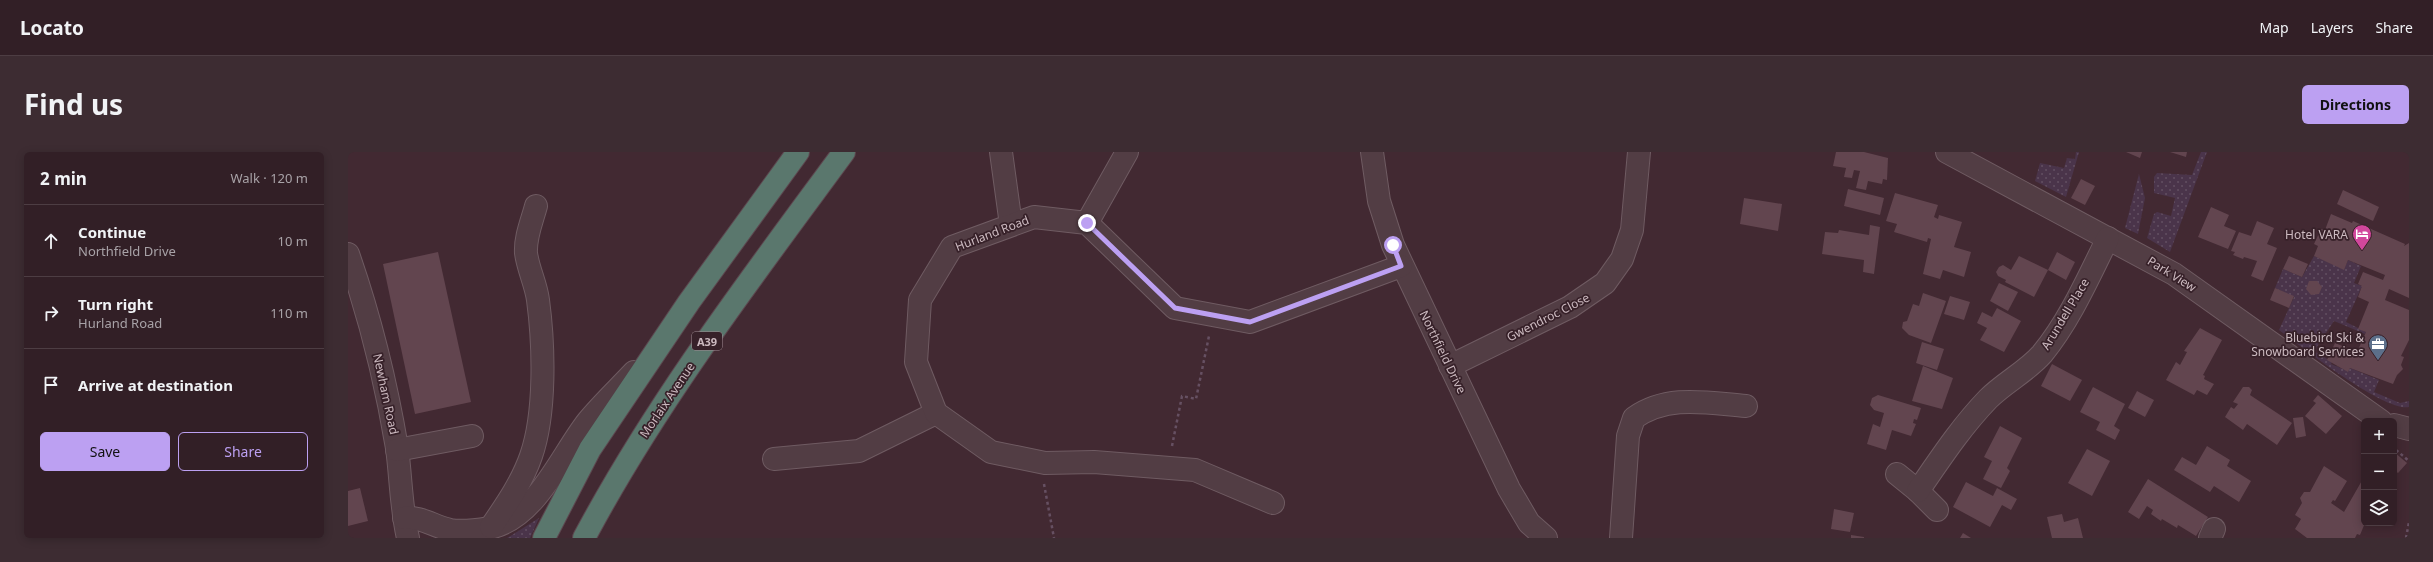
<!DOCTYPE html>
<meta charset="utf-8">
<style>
body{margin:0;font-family:"Noto Sans",sans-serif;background:#3d2c32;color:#f1f3f6}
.controls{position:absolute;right:12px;bottom:12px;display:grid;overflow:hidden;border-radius:6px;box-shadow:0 2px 10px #0003}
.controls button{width:36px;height:36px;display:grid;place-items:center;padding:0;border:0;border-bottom:1px solid #4d3d43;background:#321f26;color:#f1f3f6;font:20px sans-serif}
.stop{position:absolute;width:12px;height:12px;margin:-9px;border:3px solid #bca0f2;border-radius:50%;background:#fff}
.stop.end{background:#bca0f2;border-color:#fff;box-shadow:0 1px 4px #0008}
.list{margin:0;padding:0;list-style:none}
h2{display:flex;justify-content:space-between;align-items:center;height:52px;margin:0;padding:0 16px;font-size:17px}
h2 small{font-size:13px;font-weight:400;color:#a8a2a7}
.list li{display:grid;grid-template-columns:26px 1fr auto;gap:12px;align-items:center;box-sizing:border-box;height:72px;padding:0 16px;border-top:1px solid #4d3d43}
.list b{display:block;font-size:15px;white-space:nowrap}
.list p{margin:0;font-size:13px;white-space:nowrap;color:#a8a2a7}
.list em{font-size:13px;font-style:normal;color:#a8a2a7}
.actions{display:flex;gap:8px;padding:12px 16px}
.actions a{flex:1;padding:9px 0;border:1px solid #bca0f2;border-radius:6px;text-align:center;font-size:14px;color:#bca0f2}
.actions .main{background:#bca0f2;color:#111}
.icon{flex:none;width:22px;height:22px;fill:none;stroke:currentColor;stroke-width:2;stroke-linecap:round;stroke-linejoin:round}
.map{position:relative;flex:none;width:2061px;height:386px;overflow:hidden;border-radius:6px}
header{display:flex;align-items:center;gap:24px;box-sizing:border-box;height:56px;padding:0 20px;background:#321f26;border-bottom:1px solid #4d3d43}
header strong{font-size:19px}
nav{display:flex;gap:22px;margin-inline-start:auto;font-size:14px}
.intro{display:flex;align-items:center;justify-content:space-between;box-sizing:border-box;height:96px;padding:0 24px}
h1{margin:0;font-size:28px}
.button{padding:10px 18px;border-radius:6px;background:#bca0f2;color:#111;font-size:14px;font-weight:700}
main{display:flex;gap:24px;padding:0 24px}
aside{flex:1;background:#321f26;border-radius:6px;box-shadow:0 2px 10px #0003}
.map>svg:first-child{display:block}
.grass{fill:url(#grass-dots)}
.building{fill:#62454f}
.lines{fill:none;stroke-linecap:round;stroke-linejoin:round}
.minor-casing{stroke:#6f5b62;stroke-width:24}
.highway-casing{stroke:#5c474f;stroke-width:24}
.path{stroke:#665062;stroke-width:2.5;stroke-dasharray:3 3;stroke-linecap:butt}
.minor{stroke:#523d44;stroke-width:22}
.highway{stroke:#5a776d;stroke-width:22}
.route{stroke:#bca0f2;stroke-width:5}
.labels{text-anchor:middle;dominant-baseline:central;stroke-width:3.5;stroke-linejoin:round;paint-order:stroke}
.shield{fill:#372129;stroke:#9f8c93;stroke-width:1}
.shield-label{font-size:11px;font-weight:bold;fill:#ccbac0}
.street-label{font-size:12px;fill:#ccbac0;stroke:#372129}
.poi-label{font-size:12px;fill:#ccbac0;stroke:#372129;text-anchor:end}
</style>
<header>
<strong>Locato</strong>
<nav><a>Map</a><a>Layers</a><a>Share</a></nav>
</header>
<div class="intro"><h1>Find us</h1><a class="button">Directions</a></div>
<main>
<aside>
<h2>2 min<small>Walk · 120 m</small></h2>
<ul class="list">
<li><svg class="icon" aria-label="ahead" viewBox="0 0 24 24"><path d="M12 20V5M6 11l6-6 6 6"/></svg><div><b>Continue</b><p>Northfield Drive</p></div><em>10 m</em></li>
<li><svg class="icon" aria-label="right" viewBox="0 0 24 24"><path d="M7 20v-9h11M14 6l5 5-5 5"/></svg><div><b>Turn right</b><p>Hurland Road</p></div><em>110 m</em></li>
<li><svg class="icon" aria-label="arrive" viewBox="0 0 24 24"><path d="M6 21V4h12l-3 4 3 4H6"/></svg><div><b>Arrive at destination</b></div></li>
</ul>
<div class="actions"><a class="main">Save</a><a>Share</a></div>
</aside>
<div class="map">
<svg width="2061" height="386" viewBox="0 0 2061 386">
<defs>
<pattern id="grass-dots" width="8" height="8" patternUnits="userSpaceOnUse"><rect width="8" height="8" fill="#4a344a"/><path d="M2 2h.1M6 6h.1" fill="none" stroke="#634f62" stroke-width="1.8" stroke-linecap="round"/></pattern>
</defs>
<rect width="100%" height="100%" fill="#422932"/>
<!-- grass -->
<g class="grass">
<path d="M1728 0H1731L1718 45 1687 29 1692 11 1716 16 1719 6 1727 7Z"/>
<path d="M1853 0H1859L1822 100 1799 86 1806 62 1809 60 1823 64 1827 46 1806 41V25L1809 21 1844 23Z"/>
<path d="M1791 22 1797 46 1790 82 1777 76Z"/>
<path d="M1966 104 1996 117 2000 108 2013 114 2006 131 2014 134 1998 170 2018 180 2017 182 1986 169 1966 199 1984 210 1983 212 2000 219 2002 216 2031 228 2026 240 2052 251 2061 249V255C2036 260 1954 195 1931 178L1946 145 1927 136 1935 117 1954 125Z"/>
<path d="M191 366 182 386H159Z"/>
</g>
<!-- building -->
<g class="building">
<path d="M1488 0H1516L1540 6 1539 28 1535 27 1534 32 1520 29 1518 38 1508 36 1512 19 1506 18 1504 26 1496 25 1498 16 1485 14Z"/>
<path d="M1778 0H1794L1792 6Z"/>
<path d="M1822 0H1839L1838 5Z"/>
<path d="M1733 27 1747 34 1737 53 1723 46Z"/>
<path d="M1500 37 1536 46 1532 63 1496 54Z"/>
<path d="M1995 38 2031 55 2025 69 1989 52Z"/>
<path d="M1547 41 1590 53 1586 65 1590 67 1591 63 1614 70 1606 95 1623 100 1616 125 1595 118 1592 127 1575 122 1583 87 1580 86 1579 90 1546 80 1549 72 1538 69Z"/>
<path d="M1396 46 1434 52 1430 79 1392 72Z"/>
<path d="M1863 55 1881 63 1876 74 1888 79 1880 97 1850 85Z"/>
<path d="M1983 62 2004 71 2005 69 2057 92 2056 94 2061 91V146L2041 137 2037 148 2061 158V188L2053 204 2056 205 2053 213 2055 217 2049 223 2045 232 2002 216 2000 220 1979 208 1987 191 2009 200 2018 180 2010 177 2021 150 2010 145 2014 134 2010 132 2015 120 2035 128 2037 123 2000 108 1996 118 1966 104 1970 94 1966 92 1973 77 1977 78Z"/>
<path d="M1909 69 1926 76 1919 92 1929 96 1915 129 1903 124 1909 109 1896 105 1895 107 1885 103 1887 100 1883 99 1891 80 1903 84Z"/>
<path d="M1522 73 1532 75 1526 122 1515 120 1516 108 1474 102 1477 80 1490 81 1491 78 1521 83Z"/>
<path d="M90 100 123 250 67 262 35 112Z"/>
<path d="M1709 100 1727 110 1718 128 1700 118 1686 145 1657 130 1658 128 1650 124 1648 120 1651 115 1655 113 1663 118 1671 104 1700 118Z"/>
<path d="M1941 104 1960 112 1954 125 1935 117Z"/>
<path d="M1961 129H1969L1974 135 1971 142 1963 143 1958 137Z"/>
<path d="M1651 131 1670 140 1660 159 1642 149Z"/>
<path d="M1927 136 1946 144 1941 156 1922 148Z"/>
<path d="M1575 141 1598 149 1583 191 1561 183 1554 176 1555 170 1559 169 1565 152 1571 154Z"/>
<path d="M1602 144 1622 150 1616 168 1596 162Z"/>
<path d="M1649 156 1673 169 1656 200 1632 188 1639 176 1629 171 1634 160 1644 165Z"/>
<path d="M1852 176 1874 188 1855 223 1857 224 1856 227 1866 232 1859 243 1849 238 1846 243 1818 228 1828 210 1832 213 1839 200 1836 199Z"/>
<path d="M1574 190 1596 197 1589 218 1568 211Z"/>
<path d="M1704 212 1734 228 1722 249 1693 234Z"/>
<path d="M1575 214 1605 226 1594 257 1564 249Z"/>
<path d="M1745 235 1777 252 1766 274 1772 278 1767 288 1748 278 1752 270 1732 260Z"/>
<path d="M1895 235H1901L1904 238 1902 243 1944 271 1929 293 1899 272 1895 278 1877 265 1883 255 1886 257 1890 252 1885 250Z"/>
<path d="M1789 239 1806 248 1797 265 1780 256Z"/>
<path d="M1530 243 1573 256 1569 268 1566 267 1565 271 1568 272 1563 284 1544 278 1538 298 1519 292 1525 272 1532 275 1536 261 1526 258 1522 253 1524 246Z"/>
<path d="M1970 243 1994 264 1978 282 1957 264 1968 251 1965 249Z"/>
<path d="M1955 265 1958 284 1948 286 1945 266Z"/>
<path d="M1652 274 1674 286 1659 316 1662 319 1653 336 1635 327 1644 309 1636 305Z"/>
<path d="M1859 294 1882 308 1879 314 1903 329 1891 350 1866 334 1862 340 1826 318 1834 305 1848 313Z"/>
<path d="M1739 297 1762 309 1744 344 1720 331Z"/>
<path d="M2046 300 2059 311 2050 321 2046 318Z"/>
<path d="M1976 314 1999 329 1987 349 1985 348 1983 351 1996 360 2016 325 2017 371 2012 383 2009 382 2007 386H1959L1947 377 1953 367 1947 363 1954 351 1952 346 1956 340H1962Z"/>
<path d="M1800 327 1860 365 1848 384 1830 373 1829 376 1814 367 1813 369 1803 362 1805 358 1799 354 1791 367 1780 360Z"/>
<path d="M1618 330 1645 344 1649 336 1669 347 1663 358 1654 353 1642 375 1605 355Z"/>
<path d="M12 336 20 369 0 374V339Z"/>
<path d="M1486 357 1506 361 1502 380 1483 377Z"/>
<path d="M1714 362 1716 370 1730 366 1735 386H1704L1699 365Z"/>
<path d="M1615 381 1623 386H1612Z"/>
<path d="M1503 383 1516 385V386H1503Z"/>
</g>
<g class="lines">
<defs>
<g id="minor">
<path d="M653 0 663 73"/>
<path d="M1024 0 1031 49 1045 93 1161 337 1181 371 1198 386"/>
<path d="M1599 0 1826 122 2033 269"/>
<path d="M739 71 779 0"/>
<path d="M0 102C22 165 38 230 49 296 53 326 53 356 60 386"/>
<path d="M1102 214 1222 155 1257 131 1274 107 1284 78 1291 0"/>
<path d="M2046 273 2061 277"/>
<path d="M49 298 124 284"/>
<path d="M426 307 511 299 588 261"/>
<path d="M1549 322 1570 339 1589 358"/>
<path d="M1570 339C1592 307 1613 275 1640 247 1657 230 1678 220 1694 202 1722 168 1741 124 1760 86"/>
<path d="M925 351 847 318 746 310 697 311 643 300 588 261 568 210 572 148 604 95 686 65 739 71 827 156 902 170 1053 114"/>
<path d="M56 366C72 364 85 374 102 378 114 380 129 378 141 376 188 367 213 303 240 269 254 252 271 236 286 220"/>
<path d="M143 375C158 353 174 330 183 304 198 261 196 193 190 148 188 132 180 117 178 101 177 85 184 69 188 54"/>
<path d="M1273 386 1280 284 1286 266C1320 242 1359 251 1398 254"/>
<path d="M1862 386 1866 377"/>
</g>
<g id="highway">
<path d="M196 386 242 297 341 150 450 0"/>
<path d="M236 386C309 249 404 125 496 0"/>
</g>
</defs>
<!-- minor casing -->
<use href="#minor" class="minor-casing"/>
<!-- highway casing -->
<use href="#highway" class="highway-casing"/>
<!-- path -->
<g class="path">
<path d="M824 294 834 244 848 247 861 184"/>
<path d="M2048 298 2061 309"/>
<path d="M696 332 706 386"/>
<path d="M2058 386 2061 370"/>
</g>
<!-- minor -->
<use href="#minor" class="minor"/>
<!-- highway -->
<use href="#highway" class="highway"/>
</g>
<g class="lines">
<!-- route -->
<path class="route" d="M739 71 827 156 902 170 1053 114 1045 93"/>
</g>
<!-- icons -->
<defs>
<symbol id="hotel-pin" viewBox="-11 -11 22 30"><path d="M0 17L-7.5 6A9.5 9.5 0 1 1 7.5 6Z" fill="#d1479c" stroke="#372129"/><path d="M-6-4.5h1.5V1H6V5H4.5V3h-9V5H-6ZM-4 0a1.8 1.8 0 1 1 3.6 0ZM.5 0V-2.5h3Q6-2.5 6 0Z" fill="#fff"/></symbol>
<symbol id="office-pin" viewBox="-11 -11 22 30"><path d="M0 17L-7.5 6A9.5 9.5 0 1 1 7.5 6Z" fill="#5c6f8a" stroke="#372129"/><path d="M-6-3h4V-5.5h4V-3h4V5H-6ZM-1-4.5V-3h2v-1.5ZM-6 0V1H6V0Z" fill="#fff"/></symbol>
</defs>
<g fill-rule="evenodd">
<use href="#hotel-pin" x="2003" y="71" width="22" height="30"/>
<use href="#office-pin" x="2019" y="181" width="22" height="30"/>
</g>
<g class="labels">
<!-- shield labels -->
<rect class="shield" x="344" y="180" width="30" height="18" rx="3"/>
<g class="shield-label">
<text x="359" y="189">A39</text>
</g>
<!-- street labels -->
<g class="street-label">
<text transform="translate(644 81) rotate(-21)">Hurland Road</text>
<text transform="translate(1824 122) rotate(32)">Park View</text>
<text transform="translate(1717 162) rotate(-59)">Arundell Place</text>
<text transform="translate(1200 165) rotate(-27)">Gwendroc Close</text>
<text transform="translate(1095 200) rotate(64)">Northfield Drive</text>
<text transform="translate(38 242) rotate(78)">Newham Road</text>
<text transform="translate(319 248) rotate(-56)">Morlaix Avenue</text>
</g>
<!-- poi labels -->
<g class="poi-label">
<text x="2000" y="82">Hotel VARA</text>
<text x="2016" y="185">Bluebird Ski &amp;<tspan x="2016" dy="14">Snowboard Services</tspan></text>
</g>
</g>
</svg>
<div class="controls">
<button>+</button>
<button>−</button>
<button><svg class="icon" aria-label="layers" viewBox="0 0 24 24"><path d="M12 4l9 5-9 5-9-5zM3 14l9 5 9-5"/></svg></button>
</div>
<div class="stop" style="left:1045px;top:93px"></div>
<div class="stop end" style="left:739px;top:71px"></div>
</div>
</main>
